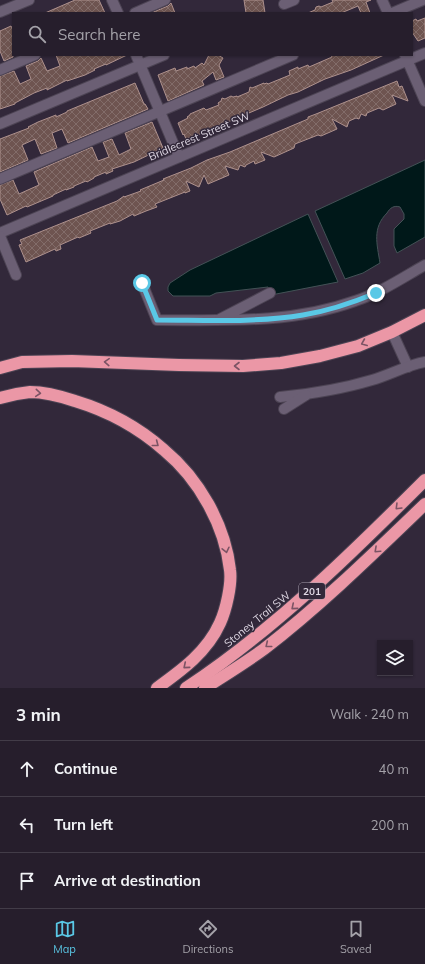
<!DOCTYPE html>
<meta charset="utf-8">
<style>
body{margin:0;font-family:Mulish,sans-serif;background:#2e2734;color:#f1f3f6}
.controls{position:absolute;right:12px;bottom:12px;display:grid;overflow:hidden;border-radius:0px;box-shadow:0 1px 3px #0004}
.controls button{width:36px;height:36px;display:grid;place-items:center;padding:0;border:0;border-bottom:1px solid #423c48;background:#261e2c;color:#f1f3f6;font:20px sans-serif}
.stop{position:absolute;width:12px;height:12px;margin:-9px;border:3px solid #5ac8e6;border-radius:50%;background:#fff}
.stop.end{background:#5ac8e6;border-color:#fff;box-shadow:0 1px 4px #0008}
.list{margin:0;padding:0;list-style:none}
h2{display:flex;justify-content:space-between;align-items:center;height:52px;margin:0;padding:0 16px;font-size:17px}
h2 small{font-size:13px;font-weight:400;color:#a4a2a9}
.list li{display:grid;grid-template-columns:26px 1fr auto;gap:12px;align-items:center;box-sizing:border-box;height:56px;padding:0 16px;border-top:1px solid #423c48}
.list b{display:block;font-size:15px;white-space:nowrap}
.list em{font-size:13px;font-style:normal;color:#a4a2a9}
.icon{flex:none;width:22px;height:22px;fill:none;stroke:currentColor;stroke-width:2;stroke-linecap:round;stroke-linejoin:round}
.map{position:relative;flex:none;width:425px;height:688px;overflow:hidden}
.search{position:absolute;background:#261e2c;box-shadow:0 1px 3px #0004;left:12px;right:12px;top:12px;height:44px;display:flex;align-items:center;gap:10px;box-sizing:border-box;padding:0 14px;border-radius:0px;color:#a4a2a9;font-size:15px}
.sheet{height:220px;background:#261e2c}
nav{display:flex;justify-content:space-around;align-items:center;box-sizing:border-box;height:56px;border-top:1px solid #423c48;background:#261e2c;font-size:11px;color:#a4a2a9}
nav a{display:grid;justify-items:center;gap:2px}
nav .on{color:#5ac8e6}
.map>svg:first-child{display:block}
.water{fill:#001819;stroke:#435256}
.building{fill:url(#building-cross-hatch);stroke:#ae918d}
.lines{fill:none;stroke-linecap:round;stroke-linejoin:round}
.minor-casing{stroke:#4d4454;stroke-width:12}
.highway-casing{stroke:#4d4454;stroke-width:14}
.minor{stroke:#6b5f74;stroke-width:10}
.highway{stroke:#eb97a6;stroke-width:12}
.oneway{stroke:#7c5465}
.route{stroke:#5ac8e6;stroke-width:5}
.labels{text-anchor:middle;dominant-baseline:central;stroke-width:3;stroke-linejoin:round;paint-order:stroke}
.shield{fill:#32283a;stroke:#aba3b1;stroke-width:1}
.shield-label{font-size:10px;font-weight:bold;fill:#dfd8e4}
.street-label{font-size:11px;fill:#dfd8e4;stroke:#32283a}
</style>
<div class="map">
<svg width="425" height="688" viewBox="0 0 425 688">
<defs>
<pattern id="building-cross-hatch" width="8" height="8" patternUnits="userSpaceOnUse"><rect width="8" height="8" fill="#6e5450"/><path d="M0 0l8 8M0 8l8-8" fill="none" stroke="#826c69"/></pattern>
</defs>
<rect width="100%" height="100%" fill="#32283a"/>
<!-- water -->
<g class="water">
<path d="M425 160V237L397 253 394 246V229L404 219V214L400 207C394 205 390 208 387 213 372 228 377 244 380 263L363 273 345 279 315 211Z"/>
<path d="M308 214 338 282 271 295 268 287 216 293 210 296H173L168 291V287L170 283 190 270Z"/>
</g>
<!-- building -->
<g class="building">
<path d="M75 0H99L105 13H45Z"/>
<path d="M244 0H263L265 13H246Z"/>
<path d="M332 0H371L366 2 370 13H361L358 6 341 13H308L315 10 316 7 319 6 321 7 333 2Z"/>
<path d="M171 3 175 13H151L168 6Z"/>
<path d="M425 18V38L418 41 412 32V21L416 19 417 21Z"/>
<path d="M11 26 13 30V57L4 61 0 51V31Z"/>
<path d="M56 55H127L106 65V64L94 69 95 70 85 75 67 81V80L47 90V88L34 93 15 103V104L0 109V76L14 71 20 84 31 79 26 66 38 61 41 58 47 71 60 66Z"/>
<path d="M209 55H218L223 58 219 65 224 77 216 80 213 72 202 81 204 85 168 101 158 75 175 68 176 71 187 67V69L194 66 195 68 202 63 204 65Z"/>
<path d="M331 55H384L351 70 325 79 298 92 288 95 263 107 195 136 186 139 184 134 183 135 178 123 188 118 187 117 190 115V114L204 108 206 110 219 105 218 103 221 101 222 98 225 99 231 96 233 97 237 96V97L249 92 250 87 252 88 264 83V84L267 83 268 84 290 75 289 71 298 67V69L308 65 309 67 316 64 332 57Z"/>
<path d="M397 81 399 87 402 86 408 101 392 95 396 104 383 110 379 108 367 113 366 116 361 114 359 119 356 118 349 121 347 127 332 119 337 129 321 136 318 135 295 144 294 148 274 157 261 152 265 160 255 164 254 161 246 165 245 167 240 165 238 170 225 166 229 175 208 184 204 175 199 187 186 181 190 191 185 193V192L155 204 157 207 146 211 134 216 133 214 120 221 110 224V223L90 231 91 233 79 238 78 237 60 245 61 249 56 251 55 249 26 262 19 245 22 244 20 240 117 201 124 196V197L141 191 140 190 164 180 163 179 191 168 207 160 230 152 308 119V117L316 114Z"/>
<path d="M135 83 144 104H145L148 109 68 143 62 129 52 133 57 148 41 154 35 139 22 145 28 160 0 172V139L29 128 28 127 38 122 56 115V117L67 112V111Z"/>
<path d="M152 122 163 148 134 162 112 169 113 171 106 174V172L94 177V178L87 182 86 181 74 186V187L66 190V189L53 195V196L27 207 26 206 7 215 0 199V185L13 180 19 194 39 185 34 172 92 147 98 161 109 157 103 142 112 139 119 155 131 149 125 133Z"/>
</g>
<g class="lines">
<defs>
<g id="minor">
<path d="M112 0 118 13"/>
<path d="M382 0 388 13"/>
<path d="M284 4 294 0"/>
<path d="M0 12 29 0"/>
<path d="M135 13 165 0"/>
<path d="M392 13 423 0"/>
<path d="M136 55 179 157"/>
<path d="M405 55 425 101"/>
<path d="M0 70 35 55"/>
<path d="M0 124 164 55"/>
<path d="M0 179 293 55"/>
<path d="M0 233 425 53"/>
<path d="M0 236 16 275"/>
<path d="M142 283 157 320C223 320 291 324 355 301 380 293 402 278 425 265"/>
<path d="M220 319 270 293"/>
<path d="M392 332 408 367"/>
<path d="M280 397C311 394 342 389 372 380 390 375 407 365 425 362"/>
<path d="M284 409 306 395"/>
</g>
<g id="highway">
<path d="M0 368 22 362 72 361 179 365 243 366 281 363 320 356 358 346 392 332 425 315"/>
<path d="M0 398C10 395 20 393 30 392 45 392 60 396 75 401 108 411 138 427 164 450 199 479 225 525 230 570 232 584 226 610 220 623 207 652 182 670 157 688"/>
<path d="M186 688C275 629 350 555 425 480"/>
<path d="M205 688C225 675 245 663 264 649 321 605 373 554 425 504"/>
</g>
</defs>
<!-- minor casing -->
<use href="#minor" class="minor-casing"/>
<!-- highway casing -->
<use href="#highway" class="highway-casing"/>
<!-- minor -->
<use href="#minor" class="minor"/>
<!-- highway -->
<use href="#highway" class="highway"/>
</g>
<!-- one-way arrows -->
<defs><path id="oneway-chevron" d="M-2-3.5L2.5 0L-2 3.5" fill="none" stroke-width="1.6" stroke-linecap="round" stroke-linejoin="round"/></defs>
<g class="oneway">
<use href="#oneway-chevron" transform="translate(364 343) rotate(157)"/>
<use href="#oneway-chevron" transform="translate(107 362) rotate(-177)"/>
<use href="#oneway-chevron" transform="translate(237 366) rotate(-180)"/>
<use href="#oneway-chevron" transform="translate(38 393) rotate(5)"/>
<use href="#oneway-chevron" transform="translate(156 444) rotate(38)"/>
<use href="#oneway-chevron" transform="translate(398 507) rotate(135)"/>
<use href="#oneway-chevron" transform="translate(226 550) rotate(77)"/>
<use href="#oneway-chevron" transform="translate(377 550) rotate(137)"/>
<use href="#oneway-chevron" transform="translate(294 607) rotate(140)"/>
<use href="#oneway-chevron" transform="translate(268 645) rotate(141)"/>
<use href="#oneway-chevron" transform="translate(186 666) rotate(140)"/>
</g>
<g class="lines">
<!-- route -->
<path class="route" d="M142 283 157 320C205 320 255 323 303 315 328 311 352 303 376 293"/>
</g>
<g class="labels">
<!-- shield labels -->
<rect class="shield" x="299" y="583" width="26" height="16" rx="3"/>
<g class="shield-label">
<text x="312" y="591">201</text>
</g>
<!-- street labels -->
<g class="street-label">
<text transform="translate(199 136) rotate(-23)">Bridlecrest Street SW</text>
<text transform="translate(257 619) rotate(-39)">Stoney Trail SW</text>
</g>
</g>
</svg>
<div class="controls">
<button><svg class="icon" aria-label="layers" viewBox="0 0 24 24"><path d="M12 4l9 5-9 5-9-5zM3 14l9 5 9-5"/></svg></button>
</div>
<div class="stop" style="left:142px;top:283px"></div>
<div class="stop end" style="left:376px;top:293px"></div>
<div class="search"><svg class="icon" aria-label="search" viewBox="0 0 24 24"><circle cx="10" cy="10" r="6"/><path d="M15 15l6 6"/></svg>Search here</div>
</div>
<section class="sheet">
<h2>3 min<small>Walk · 240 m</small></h2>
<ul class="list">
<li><svg class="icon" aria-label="ahead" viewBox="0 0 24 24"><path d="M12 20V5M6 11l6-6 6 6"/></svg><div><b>Continue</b></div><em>40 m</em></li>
<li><svg class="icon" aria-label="left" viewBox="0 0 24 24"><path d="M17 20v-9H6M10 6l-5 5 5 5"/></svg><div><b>Turn left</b></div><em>200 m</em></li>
<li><svg class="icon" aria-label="arrive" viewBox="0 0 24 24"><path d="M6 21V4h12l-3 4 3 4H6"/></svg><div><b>Arrive at destination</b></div></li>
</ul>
</section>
<nav>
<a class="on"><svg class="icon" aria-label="map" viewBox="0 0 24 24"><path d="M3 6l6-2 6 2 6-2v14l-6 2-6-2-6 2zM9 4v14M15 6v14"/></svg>Map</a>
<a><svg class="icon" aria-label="directions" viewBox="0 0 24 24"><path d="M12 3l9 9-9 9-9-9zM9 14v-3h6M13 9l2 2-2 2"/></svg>Directions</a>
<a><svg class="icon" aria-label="saved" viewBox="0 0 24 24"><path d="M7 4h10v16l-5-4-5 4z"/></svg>Saved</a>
</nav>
